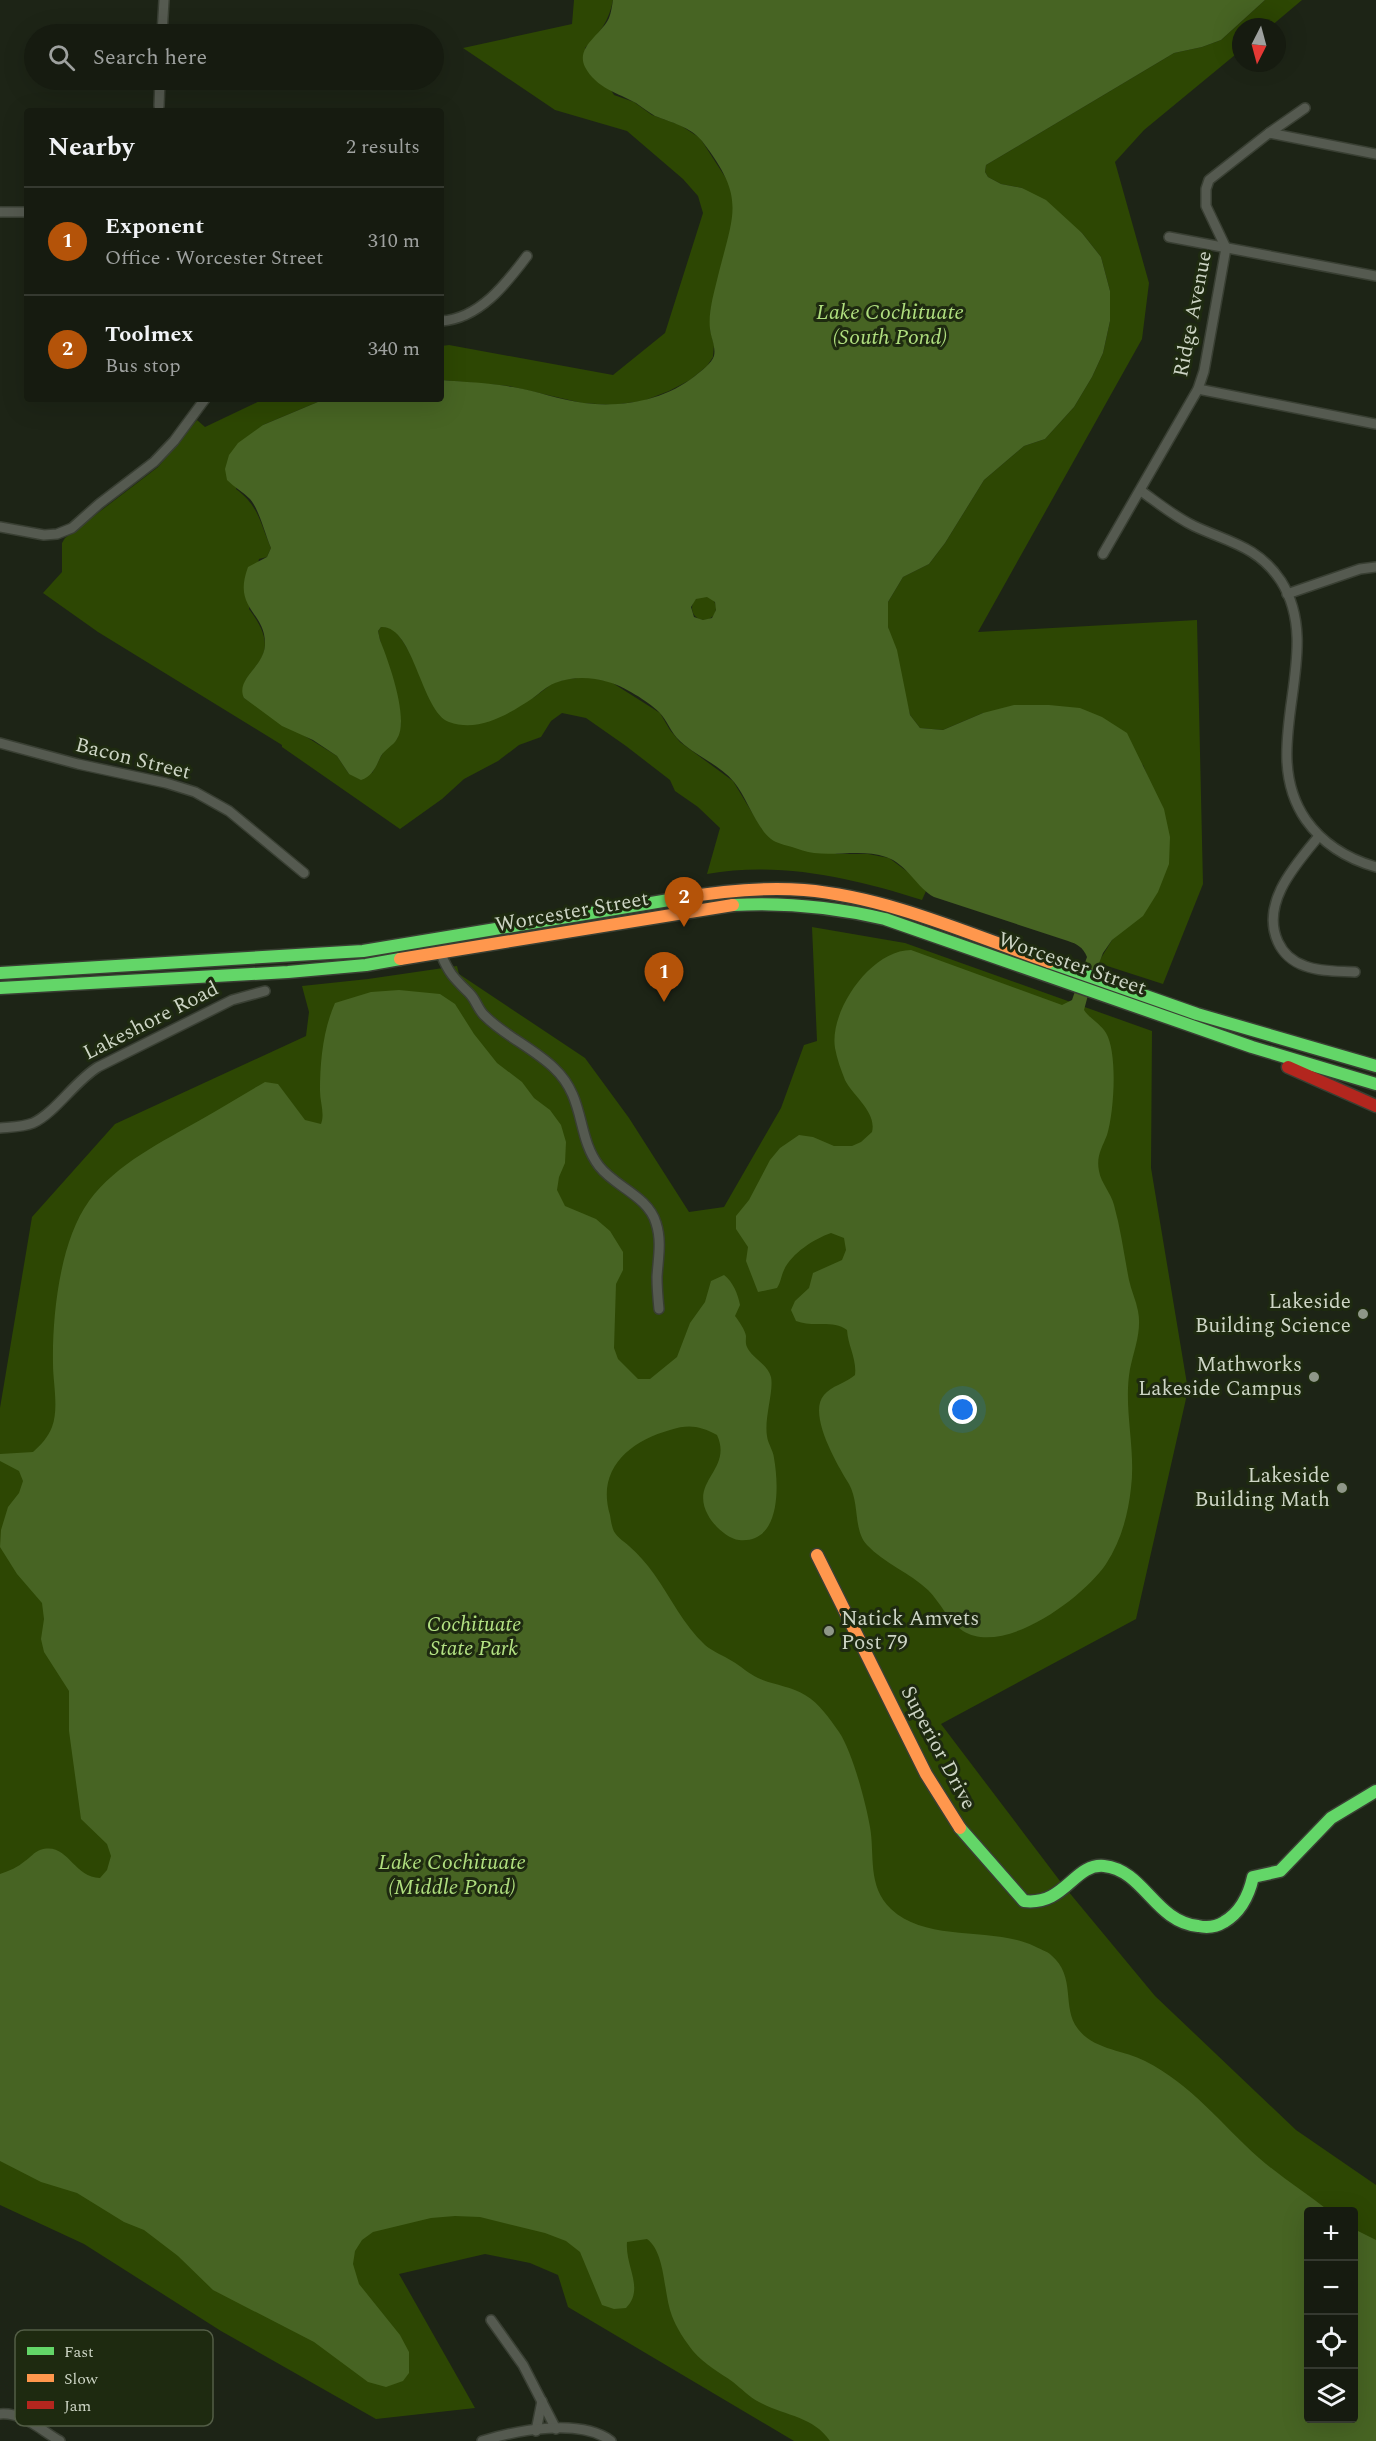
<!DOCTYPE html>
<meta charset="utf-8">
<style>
body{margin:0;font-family:Spectral,serif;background:#1f2419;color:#f1f3f6}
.controls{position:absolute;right:18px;bottom:18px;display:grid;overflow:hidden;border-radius:6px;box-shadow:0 6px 24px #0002}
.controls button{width:54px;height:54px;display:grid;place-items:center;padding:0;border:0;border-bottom:2px solid #353930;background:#161b10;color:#f1f3f6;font:30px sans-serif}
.compass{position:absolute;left:1232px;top:18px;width:54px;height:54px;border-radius:50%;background:#161b10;box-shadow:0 6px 24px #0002;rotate:186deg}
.you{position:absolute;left:963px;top:1410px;width:21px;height:21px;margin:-15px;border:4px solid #fff;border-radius:50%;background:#1a73e8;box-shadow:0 0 0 9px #1a73e833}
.badge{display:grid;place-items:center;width:39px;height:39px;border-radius:50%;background:#b45309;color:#fff;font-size:20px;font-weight:700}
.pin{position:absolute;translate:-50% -50px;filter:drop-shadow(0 2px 3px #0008)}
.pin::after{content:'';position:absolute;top:32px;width:21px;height:18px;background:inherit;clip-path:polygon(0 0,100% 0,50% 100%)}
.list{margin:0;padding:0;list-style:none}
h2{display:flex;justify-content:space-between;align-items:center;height:78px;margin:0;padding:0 24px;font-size:26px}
h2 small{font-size:20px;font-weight:400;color:#9ea19f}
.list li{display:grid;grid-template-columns:39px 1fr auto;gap:18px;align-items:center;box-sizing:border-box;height:108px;padding:0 24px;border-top:2px solid #353930}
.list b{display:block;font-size:22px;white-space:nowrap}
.list p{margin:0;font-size:20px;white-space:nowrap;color:#9ea19f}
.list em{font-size:20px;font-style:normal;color:#9ea19f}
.icon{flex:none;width:33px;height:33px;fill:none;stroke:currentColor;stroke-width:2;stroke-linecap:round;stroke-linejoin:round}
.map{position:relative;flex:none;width:1376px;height:2441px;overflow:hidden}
.search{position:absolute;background:#161b10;box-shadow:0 6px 24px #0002;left:24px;top:24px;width:420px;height:66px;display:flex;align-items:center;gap:15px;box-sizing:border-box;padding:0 21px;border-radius:33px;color:#9ea19f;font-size:22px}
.panel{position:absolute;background:#161b10;box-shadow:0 6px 24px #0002;left:24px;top:108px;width:420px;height:294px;border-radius:6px}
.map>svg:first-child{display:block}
.green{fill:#2d4703;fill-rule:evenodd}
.water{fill:#476423;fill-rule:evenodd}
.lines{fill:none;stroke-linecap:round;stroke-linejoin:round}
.street-casing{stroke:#393f33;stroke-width:12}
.fast-casing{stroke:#393f33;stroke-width:15}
.slow-casing{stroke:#393f33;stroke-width:15}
.jam-casing{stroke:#393f33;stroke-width:15}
.street{stroke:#555a50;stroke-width:9}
.fast{stroke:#63d668;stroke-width:12}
.slow{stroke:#ff974d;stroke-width:12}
.jam{stroke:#b3261e;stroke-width:12}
.poi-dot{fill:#8f9788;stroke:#1e2a10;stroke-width:2}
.labels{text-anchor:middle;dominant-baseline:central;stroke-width:6;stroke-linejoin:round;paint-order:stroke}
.street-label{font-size:21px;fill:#cdd5c5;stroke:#1e2a10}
.poi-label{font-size:21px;fill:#cdd5c5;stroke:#1e2a10;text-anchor:end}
.park-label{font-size:21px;font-style:italic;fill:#b5e484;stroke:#1e2a10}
.water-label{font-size:22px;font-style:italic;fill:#afde7e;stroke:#1e2a10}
.key{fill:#1e2a10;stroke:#535d46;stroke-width:1.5}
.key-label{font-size:16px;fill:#cdd5c5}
</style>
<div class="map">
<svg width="1376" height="2441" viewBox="0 0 1376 2441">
<rect width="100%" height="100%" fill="#1d2416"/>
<!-- green -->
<g class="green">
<path d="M574 0H613C609 21 600 33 585 48L614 95 634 102 652 115 680 125 700 138 729 183 734 205 732 225 711 308 710 329 714 345 713 357 707 366 690 380 669 391 643 401 612 405 582 403 509 386 441 380V346L449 345 613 375 665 333 703 213 698 196 683 179 627 131 555 110 463 48 572 24Z"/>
<path d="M1265 0H1302L1270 27H1241V50L1144 130 1115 162 1149 283 1142 339 978 632 1197 620 1203 884 1163 984 1098 963 1112 940 1125 928 1151 785 1143 765 983 713 943 730 920 728 910 715 888 627V602L903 577 929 564 945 543 984 480 1024 446 1045 439 1074 407 1092 377 1103 353 1110 321V291L1101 257 1082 233 1022 188 1001 184 988 177 985 172 986 165 1174 53 1202 47 1221 40Z"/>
<path d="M264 399H325L263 425 236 489C259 506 260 523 271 548L267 557 259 559 249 609C291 664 236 665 244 698L337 756 349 774 372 773 385 749 397 739 401 724 398 703 380 640 378 631 381 627C386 627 390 627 394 630 410 646 426 688 436 709L533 698 553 683 567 679 588 677 611 682 660 713 670 730 680 742 733 781 762 829 837 854H868L889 858 916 878 926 891 922 900C853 878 780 861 707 874L720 828 698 807 675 791 670 780 626 746 586 718 562 713 551 721 541 737 519 745 498 761 464 779 442 799 400 829 282 747V745L98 632 43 593 62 572V543L65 538 158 467 197 420 205 427Z"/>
<circle cx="704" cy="608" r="12"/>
<path d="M812 927 905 943 1152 1031 1151 1168 1188 1390 1136 1619 941 1724 1063 1885 1155 1996 1296 2130 1376 2185V2441H794L568 2307 558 2275 530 2263 485 2254 399 2274 475 2408 376 2419 221 2331 84 2244 0 2205V1408L32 1217 115 1124 306 1036 309 1012 302 986 368 979 457 966 459 974 585 1058 629 1118 689 1212 724 1207 781 1108 804 1045 817 1041ZM1308 2212H1354V2418H1308Z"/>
</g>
<!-- water -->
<g class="water">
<path d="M613 0H1265L1221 40 1202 47 1174 53 986 165 985 172 988 177 1001 184 1022 188 1046 200 1082 233 1101 257 1110 291V321L1103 353 1092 377 1074 407 1045 439 1024 446 984 480 945 543 929 564 903 577 888 602V627L897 650 910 715 920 728 943 730 983 713 1014 705H1049L1080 708 1102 717 1127 733 1164 809 1170 837 1169 864 1158 892 1143 916 1112 940 1103 953 1091 984 1084 1010C1090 1019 1101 1024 1106 1033 1118 1053 1114 1113 1107 1135 1102 1148 1096 1156 1099 1171 1101 1183 1111 1193 1114 1205 1121 1230 1124 1255 1129 1280 1131 1290 1136 1300 1138 1311 1142 1331 1134 1350 1130 1369 1123 1408 1136 1448 1131 1488 1128 1515 1121 1541 1106 1564 1084 1597 1004 1657 963 1631 949 1622 940 1602 928 1590 910 1573 884 1563 867 1545 853 1530 860 1504 849 1484 838 1466 807 1414 824 1395 831 1386 846 1383 855 1375 857 1359 848 1346 847 1330 833 1319 813 1328 796 1321L791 1310 795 1301 809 1288 813 1273 842 1260 846 1250 844 1238 831 1233C814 1239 792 1253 784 1270 781 1276 781 1282 777 1288L758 1292 746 1261 748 1247 736 1229V1216L749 1200 770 1160 780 1148 799 1135 813 1137 834 1146H852L861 1142 872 1132C877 1112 853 1096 845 1080 841 1070 837 1059 835 1048 829 1011 871 950 911 950L1062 1005 1072 1000 1087 957C1083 947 1077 944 1068 941L934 897C917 888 907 864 886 857 863 849 837 856 814 853 806 852 799 849 792 847 785 845 776 843 771 839 757 829 746 796 734 782 720 765 696 756 680 741 671 733 667 720 659 712 649 702 622 685 608 682 591 677 573 676 555 683 547 686 540 693 533 698 509 714 479 733 449 722 421 711 414 625 381 627L378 631 380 640C388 660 410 719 397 739 393 746 385 749 381 756 376 766 373 776 361 780L349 774 337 756 313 740 282 726 244 698C235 679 264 667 265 645 266 611 232 610 248 567L267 557 271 548C265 534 259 509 250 499 243 492 234 487 227 480L225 469 229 455 238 443 263 425 325 399H441V380C465 382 490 383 513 387 537 391 560 400 584 403 622 408 665 400 695 376 702 370 711 364 714 356 716 347 711 338 710 329 708 312 714 293 718 276 734 212 746 198 702 141 691 127 670 122 655 116 648 112 642 107 636 103 618 93 596 88 585 67 575 47 602 34 609 18 611 13 612 6 613 0ZM707 597 715 602 716 610 712 618 703 620 694 617 691 607 696 599Z"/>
<path d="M399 990 440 994 455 1004 474 1034 497 1063 522 1082 534 1098 550 1110 561 1125 566 1142 565 1163 559 1177 557 1190 565 1206 596 1219 610 1231 623 1252V1270L616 1284 614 1348 618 1359 638 1379H650L677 1357 690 1323 705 1302 711 1281 724 1275C733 1282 738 1294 740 1305L735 1316C739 1321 745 1330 746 1336 746 1341 745 1344 748 1349 754 1359 768 1365 771 1377 774 1391 764 1418 767 1436 768 1444 773 1450 774 1458 779 1486 781 1544 739 1540 728 1539 713 1525 708 1515 689 1481 733 1470 717 1435 700 1426 689 1424 670 1430 630 1441 596 1469 610 1515 611 1521 612 1529 615 1533 618 1538 625 1542 629 1546 638 1554 647 1564 654 1574 671 1598 683 1624 705 1645 713 1652 723 1655 732 1661 741 1666 749 1674 758 1678 773 1685 791 1686 805 1695 820 1704 829 1718 839 1732 852 1751 866 1803 870 1827 875 1855 867 1886 891 1909 927 1943 991 1926 1034 1946 1039 1949 1047 1951 1051 1955 1077 1977 1061 2007 1078 2029 1094 2050 1124 2050 1145 2061 1191 2084 1222 2125 1259 2158 1281 2177 1306 2193 1329 2211L1308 2212V2418H1354V2229L1376 2240V2441H830C813 2416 784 2416 759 2402 749 2397 742 2389 733 2382 719 2372 705 2365 693 2351 685 2341 676 2327 672 2316 663 2293 666 2253 647 2239L627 2242C625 2267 645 2288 626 2308L614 2309 602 2305 580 2252 566 2241 545 2233 480 2217 455 2216 431 2218 373 2232 362 2240 355 2251 353 2264 359 2284 400 2335 409 2352V2373L403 2381 386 2387 368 2382 314 2342 213 2290 178 2256 144 2230 124 2222 77 2193 41 2182 0 2161V1874C9 1871 18 1867 25 1861 30 1858 34 1852 40 1850 68 1841 72 1877 100 1878L107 1870 111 1856 107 1844 81 1819 69 1731V1691L44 1652 41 1639 44 1619 42 1603 17 1574 0 1547 1 1530 8 1507 19 1493 23 1481 19 1471 0 1461V1454L33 1452C41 1445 48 1437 52 1427 59 1408 53 1383 53 1364 52 1315 60 1241 89 1201 117 1163 162 1142 202 1119 223 1107 244 1094 265 1082L278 1084 305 1120 321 1124C325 1114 320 1102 320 1091 320 1062 323 1030 335 1003L371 992Z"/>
</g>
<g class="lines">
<defs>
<g id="street">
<path d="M162 34 164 0"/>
<path d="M159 106 160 80"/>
<path d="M1269 133 1376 154"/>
<path d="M0 212H27"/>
<path d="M1169 237 1376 276"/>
<path d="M441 321C479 319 506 284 527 256"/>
<path d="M1198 389 1376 424"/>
<path d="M1141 491C1158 503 1175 517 1194 526 1228 542 1258 546 1281 581 1327 654 1255 747 1306 820 1323 844 1348 859 1376 867"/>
<path d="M0 527 44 535 57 534 72 528 99 504 154 462 174 441 205 399"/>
<path d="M1103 554 1198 389 1204 371 1226 248 1206 206V189L1209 180 1269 133 1305 108"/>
<path d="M1287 594 1360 569 1376 567"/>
<path d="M0 743 78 764 166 783 195 792 229 811 304 873"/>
<path d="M1319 836C1296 864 1260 903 1278 942 1283 953 1293 962 1305 966 1321 972 1339 971 1355 972"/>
<path d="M441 954C449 974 455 979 470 994 476 1000 478 1010 485 1016 505 1036 533 1048 554 1068 586 1098 576 1136 599 1166 615 1187 648 1196 656 1223 662 1241 658 1259 657 1277 657 1288 658 1299 659 1309"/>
<path d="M0 1128C11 1127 23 1127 33 1123 55 1113 75 1081 98 1067L232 1000 265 991"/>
<path d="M491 2320 523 2365 556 2429"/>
<path d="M0 2414C23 2412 42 2431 60 2441"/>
<path d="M536 2431 542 2401"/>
<path d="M482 2441C518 2430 580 2418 611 2441"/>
</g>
<g id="fast">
<path d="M733 905C785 902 834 907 885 919L1252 1047 1376 1084"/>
<path d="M1049 962 1197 1014 1376 1066"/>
<path d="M0 973 363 951 681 898"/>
<path d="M0 988 288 972 366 965 400 959"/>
<path d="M960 1828 1024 1901C1065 1906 1074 1863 1104 1866 1144 1870 1155 1922 1198 1926 1207 1928 1216 1927 1224 1922 1241 1912 1249 1895 1253 1877L1280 1871 1331 1818 1376 1791"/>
</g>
<g id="slow">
<path d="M681 898C722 891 762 887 804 890 888 897 969 934 1049 962"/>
<path d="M400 959 733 905"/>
<path d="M817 1555 926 1774 960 1828"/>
</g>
<path id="jam" d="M1288 1067 1376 1106"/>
</defs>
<!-- street casing -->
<use href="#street" class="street-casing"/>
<!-- fast casing -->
<use href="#fast" class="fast-casing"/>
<!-- slow casing -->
<use href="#slow" class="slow-casing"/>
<!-- jam casing -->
<use href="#jam" class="jam-casing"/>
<!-- street -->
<use href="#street" class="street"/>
<!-- fast -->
<use href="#fast" class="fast"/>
<!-- slow -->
<use href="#slow" class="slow"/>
<!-- jam -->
<use href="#jam" class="jam"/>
</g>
<!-- markers -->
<g class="poi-dot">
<circle cx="1363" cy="1314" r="6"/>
<circle cx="1314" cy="1377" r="6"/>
<circle cx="1342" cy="1488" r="6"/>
<circle cx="829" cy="1631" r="6"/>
</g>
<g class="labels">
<!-- street labels -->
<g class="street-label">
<text transform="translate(1193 314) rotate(-79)">Ridge Avenue</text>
<text transform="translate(133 759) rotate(14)">Bacon Street</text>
<text transform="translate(572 912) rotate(-10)">Worcester Street</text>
<text transform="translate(1072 964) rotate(19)">Worcester Street</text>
<text transform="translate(151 1021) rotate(-27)">Lakeshore Road</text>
<text transform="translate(938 1748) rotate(62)">Superior Drive</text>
</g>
<!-- poi labels -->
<g class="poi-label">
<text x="1351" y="1302">Lakeside<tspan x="1351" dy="24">Building Science</tspan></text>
<text x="1302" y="1365">Mathworks<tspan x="1302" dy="24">Lakeside Campus</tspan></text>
<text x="1330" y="1476">Lakeside<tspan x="1330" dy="24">Building Math</tspan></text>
<text x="841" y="1619" text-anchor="start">Natick Amvets<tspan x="841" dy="24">Post 79</tspan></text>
</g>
<!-- park labels -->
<g class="park-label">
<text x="474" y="1625">Cochituate<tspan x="474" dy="24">State Park</tspan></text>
</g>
<!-- water labels -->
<g class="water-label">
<text x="890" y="312">Lake Cochituate<tspan x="890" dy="25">(South Pond)</tspan></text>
<text x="452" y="1862">Lake Cochituate<tspan x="452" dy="25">(Middle Pond)</tspan></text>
</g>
</g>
<!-- legend -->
<rect x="15" y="2330" width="198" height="96" rx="9" class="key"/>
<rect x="27" y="2347" width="27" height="8" fill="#63d668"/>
<rect x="27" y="2374" width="27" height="8" fill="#ff974d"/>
<rect x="27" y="2401" width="27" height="8" fill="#b3261e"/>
<g class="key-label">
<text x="64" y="2357">Fast</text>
<text x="64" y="2384">Slow</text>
<text x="64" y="2411">Jam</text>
</g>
</svg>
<div class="controls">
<button>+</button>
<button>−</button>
<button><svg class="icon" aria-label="locate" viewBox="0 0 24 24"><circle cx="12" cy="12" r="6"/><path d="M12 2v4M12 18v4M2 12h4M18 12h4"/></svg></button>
<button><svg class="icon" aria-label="layers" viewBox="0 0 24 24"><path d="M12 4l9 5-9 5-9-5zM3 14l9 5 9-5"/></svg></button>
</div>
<svg class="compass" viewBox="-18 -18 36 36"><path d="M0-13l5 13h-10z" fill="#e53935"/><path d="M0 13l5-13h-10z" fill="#9ea19f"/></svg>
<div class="you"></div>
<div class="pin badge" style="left:664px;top:1002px">1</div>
<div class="pin badge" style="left:684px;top:927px">2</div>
<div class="search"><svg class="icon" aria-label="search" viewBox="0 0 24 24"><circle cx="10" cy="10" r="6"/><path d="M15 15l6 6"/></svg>Search here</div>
<section class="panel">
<h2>Nearby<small>2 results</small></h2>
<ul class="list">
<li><span class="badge">1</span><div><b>Exponent</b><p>Office · Worcester Street</p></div><em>310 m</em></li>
<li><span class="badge">2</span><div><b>Toolmex</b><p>Bus stop</p></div><em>340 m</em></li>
</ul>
</section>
</div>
